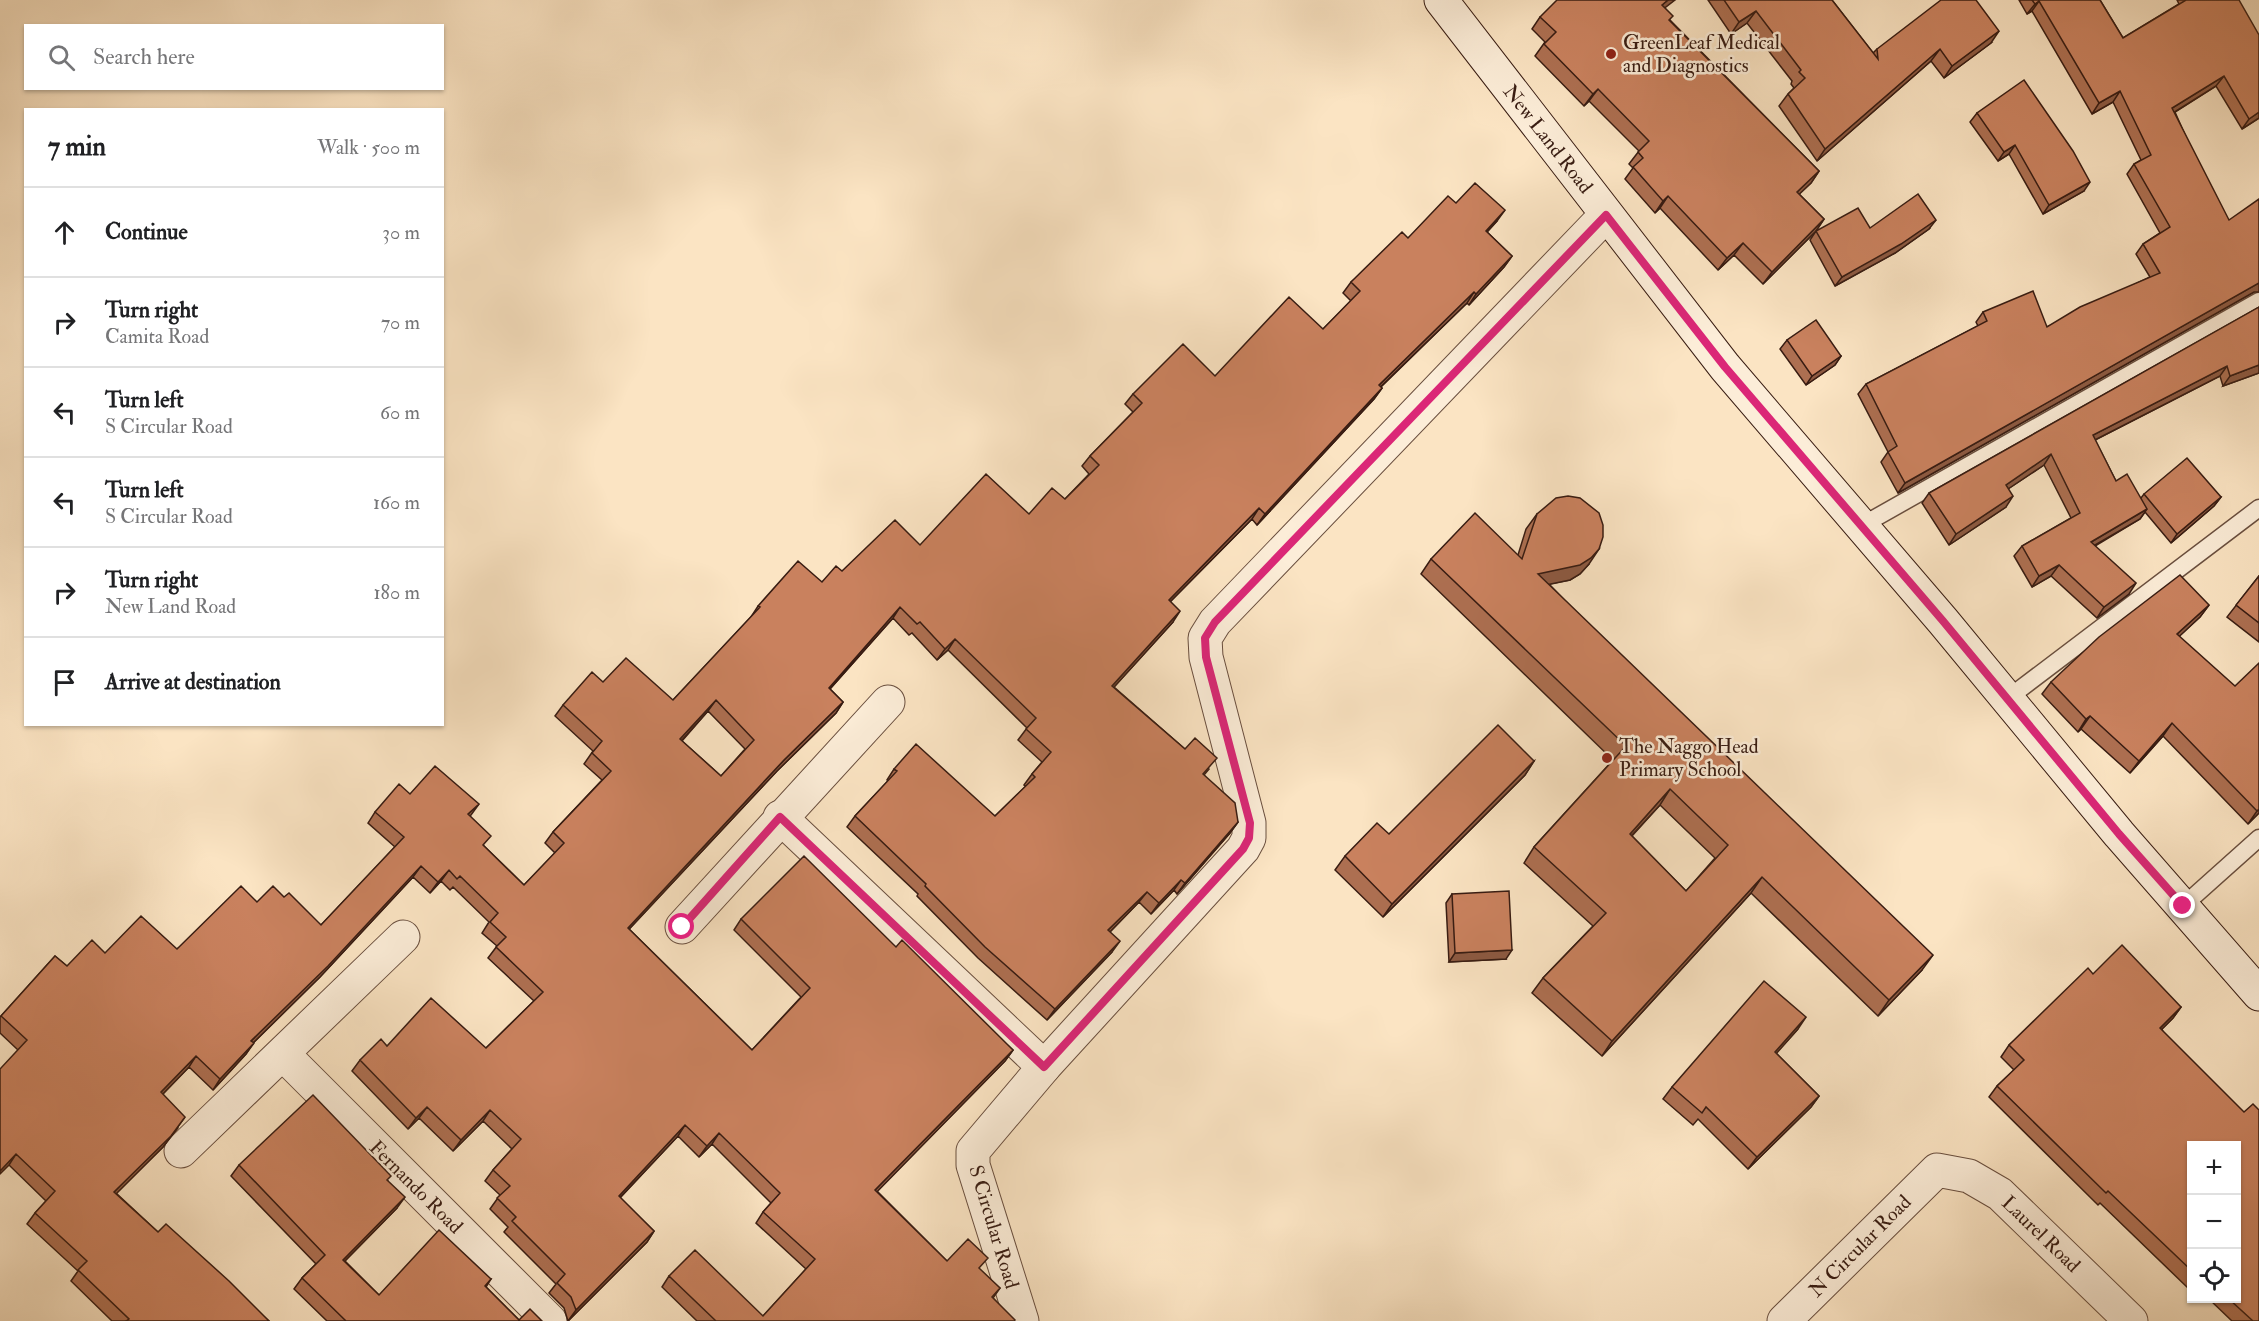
<!DOCTYPE html>
<meta charset="utf-8">
<style>
body{margin:0;font-family:"IM FELL Double Pica",serif;background:#f6f6f6;color:#202124}
.controls{position:absolute;right:18px;bottom:18px;display:grid;overflow:hidden;border-radius:0px;box-shadow:0 2px 4px #0004}
.controls button{width:54px;height:54px;display:grid;place-items:center;padding:0;border:0;border-bottom:2px solid #e0e0e0;background:#fff;color:#202124;font:30px sans-serif}
.stop{position:absolute;width:18px;height:18px;margin:-14px;border:4px solid #db2777;border-radius:50%;background:#fff}
.stop.end{background:#db2777;border-color:#fff;box-shadow:0 2px 6px #0008}
.list{margin:0;padding:0;list-style:none}
h2{display:flex;justify-content:space-between;align-items:center;height:78px;margin:0;padding:0 24px;font-size:26px}
h2 small{font-size:20px;font-weight:400;color:#757577}
.list li{display:grid;grid-template-columns:39px 1fr auto;gap:18px;align-items:center;box-sizing:border-box;height:90px;padding:0 24px;border-top:2px solid #e0e0e0}
.list b{display:block;font-size:22px;white-space:nowrap}
.list p{margin:0;font-size:20px;white-space:nowrap;color:#757577}
.list em{font-size:20px;font-style:normal;color:#757577}
.icon{flex:none;width:33px;height:33px;fill:none;stroke:currentColor;stroke-width:2;stroke-linecap:round;stroke-linejoin:round}
.map{position:relative;flex:none;width:2259px;height:1321px;overflow:hidden}
.search{position:absolute;background:#fff;box-shadow:0 2px 4px #0004;left:24px;top:24px;width:420px;height:66px;display:flex;align-items:center;gap:15px;box-sizing:border-box;padding:0 21px;border-radius:0px;color:#757577;font-size:22px}
.panel{position:absolute;background:#fff;box-shadow:0 2px 4px #0004;left:24px;top:108px;width:420px;height:618px;border-radius:0px}
.map>svg:first-child{display:block}
.lines{fill:none;stroke-linecap:round;stroke-linejoin:round}
.lane-casing{stroke:#694e3e;stroke-width:19}
.street-casing{stroke:#694e3e;stroke-width:35}
.secondary-casing{stroke:#381c12;stroke-width:35}
.lane{stroke:#fcedd8;stroke-width:16}
.street{stroke:#fcedd8;stroke-width:33}
.secondary{stroke:#fcedd8;stroke-width:33}
.wall{fill:#ad6f51;stroke:#381c12;stroke-width:1.5;fill-rule:evenodd}
.shaded-wall{fill:#8d5a42;stroke:#381c12;stroke-width:1.5}
.building{fill:#c9815e;stroke:#381c12;stroke-width:1.5;fill-rule:evenodd}
.route{stroke:#db2777;stroke-width:8}
.poi-dot{fill:#8f2418;stroke:#fcedd8;stroke-width:2}
.labels{text-anchor:middle;dominant-baseline:central;stroke-width:5;stroke-linejoin:round;paint-order:stroke}
.poi-label{font-size:20px;fill:#381c12;stroke:#fcedd8;text-anchor:start}
.street-label{font-size:20px;fill:#381c12;stroke:#fcedd8}
</style>
<div class="map">
<svg width="2259" height="1321" viewBox="0 0 2259 1321">
<rect width="100%" height="100%" fill="#fbe4c3"/>
<filter id="stains"><feTurbulence type="fractalNoise" baseFrequency=".00333" numOctaves="4"/><feColorMatrix values="0 0 0 0 .2 0 0 0 0 .09 0 0 0 0 .02 0 0 0 .5 -.17"/></filter>
<radialGradient id="worn" r=".72"><stop offset=".6" stop-color="#630" stop-opacity="0"/><stop offset="1" stop-color="#630" stop-opacity=".3"/></radialGradient>
<g class="lines">
<defs>
<g id="lane">
<path d="M1861 526 2259 301"/>
<path d="M2007 699 2259 508"/>
<path d="M2183 906 2259 838"/>
</g>
<g id="street">
<path d="M780 817 1044 1067"/>
<path d="M682 927 888 702"/>
<path d="M283 1054 550 1321"/>
<path d="M181 1151 403 937"/>
<path d="M1022 1321 973 1165V1151L1044 1067 1243 849 1249 838V823L1206 657 1205 638 1215 622 1606 215"/>
<path d="M1784 1321 1937 1170 1969 1176 2000 1194 2131 1321"/>
</g>
<path id="secondary" d="M1441 0 1725 367 1943 621 2119 834 2259 994"/>
</defs>
<!-- lane casing -->
<use href="#lane" class="lane-casing"/>
<!-- street casing -->
<use href="#street" class="street-casing"/>
<!-- secondary casing -->
<use href="#secondary" class="secondary-casing"/>
<!-- lane -->
<use href="#lane" class="lane"/>
<!-- street -->
<use href="#street" class="street"/>
<!-- secondary -->
<use href="#secondary" class="secondary"/>
</g>
<!-- wall -->
<g class="wall">
<path d="M1708 0H1832L1873 53 1877 49 1991 43 1944 78 1931 61 1817 161 1779 106 1788 94 1794 88 1791 84 1792 81 1747 23 1731 34Z"/>
<path d="M2019 0H2100L2123 38 2179 4 2177 0H2239L2259 118 2242 129 2216 86 2175 112 2254 292 1898 493 1881 462 1888 452 1858 394 1866 384 1978 326 1976 322 1983 312 2047 327 2150 277 2136 254 2143 244 2160 233 2127 174 2134 164 2141 160 2113 102 2092 114 2032 11 2027 14Z"/>
<path d="M1665 8 1670 20 1819 171 1811 183 1799 194 1824 219 1816 231 1763 284 1734 255 1718 270 1660 208 1655 213 1625 179 1633 168 1629 164 1639 151 1589 101 1584 106 1535 56 1545 42 1532 29 1540 17Z"/>
<path d="M1977 113 2084 191 2043 214 2009 154 1998 161 1970 122Z"/>
<path d="M1456 203 1497 221 1487 232 1512 256 1504 267 1469 305 1467 303 1381 387 1382 388 1374 399 1257 525 1252 519 1170 602 1173 622 1114 687 1185 749 1209 769 1204 775 1238 822 1230 833 1177 894 1174 890 1151 914 1139 902 1110 932 1112 952 1047 1020 978 958 917 896 918 894 847 827 855 816 888 781 887 780 894 769 995 816 1026 786 1024 785 1032 774 1042 762 1018 740 1027 728 948 650 937 660 912 633 909 635 893 618 830 689 843 702 836 713 777 771 629 929 752 1050 801 997 734 930 741 919 896 947 1013 1050 1005 1061 877 1191 947 1261 980 1270 1000 1288 993 1298 1014 1321H697L662 1287 669 1276 763 1316 806 1269 756 1223 763 1212 771 1203 712 1144 699 1157 678 1136 620 1198 654 1231 647 1242 568 1321 564 1308 549 1293 556 1284 504 1232 508 1227 490 1209 500 1195 485 1181 493 1170 512 1149 483 1121 453 1151 419 1118 408 1129 352 1071 360 1060 387 1046 486 1048 534 1001 488 958 497 946 482 933 489 922 453 887 450 890 441 881 430 893 413 877 320 977 253 1043 246 1054 213 1090 189 1067 163 1094 178 1128 163 1147 116 1193 158 1232 269 1321H112L71 1281 78 1271 27 1224 35 1213 46 1201 9 1165 18 1050 0 1033V1017L55 956 67 966 105 953 177 949 257 902 284 897 321 925 395 847 368 823 375 812 410 794 470 816 484 846 524 885 555 853 545 843 553 832 602 780 584 764 593 751 555 716 563 705 603 682 673 700 751 617 758 606 822 582 842 571 920 545 1029 514 1065 499 1089 474 1082 466 1090 456 1133 412 1125 404 1133 394 1215 376 1323 329 1351 301 1343 293 1351 282 1408 238ZM708 711 745 749 721 776 682 741Z"/>
<path d="M1870 228 1929 229 1895 253 1835 286 1810 240 1816 231Z"/>
<path d="M2259 307V373L2223 386 2220 376 2095 440 2116 481 2141 498 2144 494 2221 497 2214 506 2171 543 2145 512 2140 519 2095 546 2129 594 2097 618 2051 576 2032 587 2014 556 2022 546 2071 518 2044 465 2008 489 2006 507 1949 545 1922 503 1929 493Z"/>
<path d="M1787 340 1841 356 1835 365 1806 385 1780 349Z"/>
<path d="M1537 514 1589 564 1580 574 1570 580 1549 584 1922 970 1878 1016 1751 893 1602 1056 1532 993 1543 978 1593 926 1524 863 1534 847 1613 760 1421 574 1431 559 1518 555 1526 529ZM1660 805 1715 858 1686 891 1632 836Z"/>
<path d="M2259 576V642L2227 617Z"/>
<path d="M2209 605 2200 617 2179 636 2259 813 2248 824 2163 736 2130 773 2081 729 2078 732 2042 694 2051 682Z"/>
<path d="M1534 761 1525 775 1383 917 1335 870 1345 856Z"/>
<path d="M1452 894 1506 959 1449 962 1446 903Z"/>
<path d="M2093 974 2181 1007 2173 1018 2162 1029 2259 1321H2232L2209 1299H2236L2192 1146V1286L2189 1289 2100 1203 2098 1205 1989 1097 1997 1086 2014 1070 2001 1057 2009 1045Z"/>
<path d="M1798 1029 1776 1053 1819 1096 1811 1107 1748 1169 1698 1119 1693 1125 1663 1099 1672 1087Z"/>
<path d="M239 1165 388 1181 397 1208 345 1261 379 1295 491 1279 486 1287 519 1320 542 1321H327L294 1289 302 1278 316 1264 231 1176Z"/>
</g>
<!-- shaded-wall -->
<g class="shaded-wall">
<path d="M1668 0H1675L1653 17 1662 5Z"/>
<path d="M2039 1 2032 11 2027 14 2035 4Z"/>
<path d="M1756 11 1747 23 1731 34 1739 22Z"/>
<path d="M1999 31 1991 43 1944 78 1952 66Z"/>
<path d="M1940 49 1931 61 1817 161 1825 149Z"/>
<path d="M2224 76 2216 86 2165 118 2172 108Z"/>
<path d="M1598 89 1589 101 1584 106 1593 94Z"/>
<path d="M2120 91 2113 102 2092 114 2099 103Z"/>
<path d="M2259 112V118L2242 129 2249 119Z"/>
<path d="M2015 145 2009 154 1998 161 2004 152Z"/>
<path d="M1819 171 1811 183 1789 204 1797 192Z"/>
<path d="M2090 182 2084 191 2043 214 2049 205Z"/>
<path d="M1668 196 1660 208 1655 213 1663 201Z"/>
<path d="M1505 210 1497 221 1478 242 1486 231Z"/>
<path d="M1824 219 1816 231 1763 284 1772 272Z"/>
<path d="M1936 220 1929 229 1895 253 1835 286 1842 277Z"/>
<path d="M1743 243 1734 255 1718 270 1727 258Z"/>
<path d="M1512 256 1504 267 1469 305 1476 294Z"/>
<path d="M2259 283V292H2254L1898 493 1905 483Z"/>
<path d="M1474 292 1467 303 1371 396 1379 385Z"/>
<path d="M1841 356 1835 365 1806 385 1812 376Z"/>
<path d="M2259 365V373L2223 386 2230 376Z"/>
<path d="M2227 366 2220 376 2085 445 2093 435Z"/>
<path d="M1382 388 1374 399 1257 525 1265 514Z"/>
<path d="M2051 454 2044 465 1999 495 2006 485Z"/>
<path d="M2013 496 2006 507 1949 545 1956 534Z"/>
<path d="M2221 497 2214 506 2171 543 2177 534Z"/>
<path d="M1259 508 1252 519 1161 611 1169 600Z"/>
<path d="M2147 509 2140 519 2083 552 2091 542Z"/>
<path d="M1599 549 1589 564 1580 574 1570 580 1527 589 1538 574Z"/>
<path d="M2059 565 2051 576 2032 587 2039 576Z"/>
<path d="M2136 583 2129 594 2097 618 2104 607Z"/>
<path d="M2209 605 2200 617 2168 647 2177 634Z"/>
<path d="M900 607 893 618 821 699 829 688Z"/>
<path d="M1180 611 1173 622 1105 697 1112 686Z"/>
<path d="M955 639 948 650 937 660 945 649Z"/>
<path d="M716 700 708 711 673 750 680 739Z"/>
<path d="M843 702 836 713 777 771 620 939 628 928 784 760Z"/>
<path d="M2090 716 2081 729 2078 732 2086 719Z"/>
<path d="M2172 723 2163 736 2130 773 2139 761Z"/>
<path d="M1534 761 1525 775 1383 917 1392 904Z"/>
<path d="M1670 789 1660 805 1619 849 1630 834Z"/>
<path d="M479 804 471 815 461 825 468 814Z"/>
<path d="M2259 809V813L2248 824 2257 811Z"/>
<path d="M1238 822 1230 833 1177 894 1185 883Z"/>
<path d="M421 866 413 877 320 977 244 1052 251 1041Z"/>
<path d="M449 870 441 881 430 893 438 882Z"/>
<path d="M1762 877 1751 893 1602 1056 1612 1041Z"/>
<path d="M1181 880 1174 890 1151 914 1159 903Z"/>
<path d="M1147 892 1139 902 1101 941 1108 930Z"/>
<path d="M1120 941 1112 952 1047 1020 1055 1009Z"/>
<path d="M1512 950 1506 959 1449 962 1455 953Z"/>
<path d="M1933 955 1922 970 1878 1016 1889 1000Z"/>
<path d="M2181 1007 2173 1018 2152 1039 2160 1028Z"/>
<path d="M1806 1017 1798 1029 1767 1064 1775 1052Z"/>
<path d="M254 1043 246 1054 213 1090 220 1079Z"/>
<path d="M1013 1050 1005 1061 868 1201 875 1190Z"/>
<path d="M196 1056 189 1067 154 1103 161 1092Z"/>
<path d="M1819 1096 1811 1107 1748 1169 1757 1157Z"/>
<path d="M427 1107 419 1118 408 1129 416 1118Z"/>
<path d="M490 1110 483 1121 453 1151 461 1140Z"/>
<path d="M185 1117 163 1147 107 1203 114 1192Z"/>
<path d="M685 1125 678 1136 611 1207 619 1196Z"/>
<path d="M719 1133 712 1144 699 1157 707 1146Z"/>
<path d="M16 1154 9 1165 0 1174V1171Z"/>
<path d="M405 1197 397 1208 335 1271 343 1260Z"/>
<path d="M654 1231 647 1242 568 1321 576 1310Z"/>
</g>
<!-- building -->
<g class="building">
<path d="M1557 0H1668L1662 5 1673 16 1669 20 1819 171 1797 192 1824 219 1772 272 1743 243 1727 258 1668 196 1663 201 1633 167 1643 158 1638 152 1649 141 1598 89 1593 94 1544 44 1556 32 1540 17Z"/>
<path d="M1724 0H1832L1878 59 1877 49 1941 0H1976L1999 31 1952 66 1940 49 1825 149 1788 94 1805 78 1799 72 1801 70 1756 11 1739 22Z"/>
<path d="M2032 0H2100L2123 38 2186 0H2239L2259 35V112L2249 119 2224 76 2172 108 2229 220 2259 199V283L1905 483 1888 452 1897 446 1866 384 1987 321 1983 312 2033 291 2047 327 2080 307 2160 273 2143 244 2170 227 2134 164 2151 155 2120 91 2099 103 2039 1 2035 4Z"/>
<path d="M2024 80 2073 151 2090 182 2049 205 2015 145 2004 152 1977 113Z"/>
<path d="M1475 183 1505 210 1486 231 1512 256 1476 294 1474 292 1379 385 1382 388 1265 514 1259 508 1169 600 1180 611 1112 686 1185 749 1195 738 1217 758 1203 774 1235 803 1238 822 1185 883 1181 880 1159 903 1147 892 1108 930 1120 941 1055 1009 985 947 925 886 926 884 855 816 897 771 894 769 916 744 995 816 1035 777 1032 774 1051 752 1026 729 1036 718 955 639 945 649 920 622 917 624 900 607 829 688 843 702 784 760 628 928 752 1050 810 988 741 919 804 856 896 947 902 940 1013 1050 875 1190 947 1261 968 1239 988 1258 979 1268 1000 1288 992 1297 1015 1320 1014 1321H716L669 1276 695 1250 763 1316 815 1259 763 1212 780 1193 719 1133 707 1146 685 1125 619 1196 654 1231 576 1310 571 1297 557 1283 565 1274 512 1221 516 1217 497 1198 510 1186 493 1170 521 1139 490 1110 461 1140 427 1107 416 1118 360 1060 381 1039 387 1046 431 998 486 1048 543 992 496 947 506 937 490 922 498 913 460 876 457 879 449 870 438 882 421 866 328 966 251 1041 254 1043 220 1079 196 1056 161 1092 185 1117 171 1136 114 1192 158 1232 166 1224 229 1281 269 1321H126L129 1319 78 1270 87 1261 35 1213 55 1191 16 1154 0 1171V1069L27 1040 1 1016 55 956 67 966 92 940 105 953 141 916 177 949 241 886 257 902 273 886 284 897 289 893 321 925 404 837 375 812 399 784 410 794 435 766 479 804 468 814 491 836 483 845 524 885 564 843 553 832 611 771 592 753 602 741 563 705 592 672 603 682 626 658 673 700 760 607 758 606 798 561 822 582 836 566 842 571 895 520 920 545 986 474 1029 514 1052 488 1065 499 1099 465 1090 456 1142 403 1133 394 1183 344 1215 376 1289 297 1323 329 1360 291 1351 282 1402 232 1408 238 1448 196 1456 203ZM716 700 754 740 721 776 680 739Z"/>
<path d="M1918 194 1936 220 1901 244 1842 277 1816 231 1858 208 1870 228Z"/>
<path d="M2259 307V365L2230 376 2227 366 2093 435 2116 481 2127 474 2147 509 2091 542 2136 583 2104 607 2059 565 2039 576 2022 546 2080 513 2051 454 2006 485 2013 496 1956 534 1929 493Z"/>
<path d="M1816 320 1841 356 1812 376 1787 340Z"/>
<path d="M2187 458 2221 497 2177 534 2144 494Z"/>
<path d="M1568 496 1580 498 1599 513 1603 525V537L1599 549 1591 558 1580 565 1538 574 1933 955 1889 1000 1762 877 1612 1041 1543 978 1606 913 1534 847 1626 746 1431 559 1475 513 1522 559 1537 514 1556 498ZM1670 789 1728 845 1686 891 1630 834Z"/>
<path d="M2180 575 2209 605 2177 634 2235 686 2259 663V809L2257 811 2172 723 2139 761 2090 716 2086 719 2051 682 2099 637Z"/>
<path d="M2259 576V623L2236 605Z"/>
<path d="M1498 725 1534 761 1392 904 1345 856 1377 823 1389 834Z"/>
<path d="M1509 891 1512 950 1455 953 1452 894Z"/>
<path d="M2122 945 2181 1007 2160 1028 2244 1112 2253 1104 2259 1110V1321H2253L2229 1299H2236V1146H2192V1271L2108 1191 2106 1193 1997 1086 2024 1060 2009 1045 2088 968 2093 974Z"/>
<path d="M1764 981 1806 1017 1775 1052 1819 1096 1757 1157 1706 1107 1702 1113 1672 1087Z"/>
<path d="M313 1095 391 1176 387 1180 405 1197 343 1260 379 1295 439 1230 491 1279 485 1286 519 1320 530 1309 542 1321H346L302 1278 325 1255 239 1165Z"/>
</g>
<g class="lines">
<!-- route -->
<path class="route" d="M682 927 780 817 1044 1067 1243 849 1249 838 1250 823 1206 657 1205 638 1215 622 1606 215 1725 367 1943 621 2119 834 2183 906"/>
</g>
<!-- markers -->
<g class="poi-dot">
<circle cx="1611" cy="54" r="6"/>
<circle cx="1607" cy="758" r="6"/>
</g>
<g class="labels">
<!-- poi labels -->
<g class="poi-label">
<text x="1623" y="42">GreenLeaf Medical<tspan x="1623" dy="23">and Diagnostics</tspan></text>
<text x="1619" y="746">The Naggo Head<tspan x="1619" dy="23">Primary School</tspan></text>
</g>
<!-- street labels -->
<g class="street-label">
<text transform="translate(1548 139) rotate(52)">New Land Road</text>
<text transform="translate(416 1187) rotate(45)">Fernando Road</text>
<text transform="translate(994 1227) rotate(73)">S Circular Road</text>
<text transform="translate(2041 1234) rotate(44)">Laurel Road</text>
<text transform="translate(1860 1246) rotate(-45)">N Circular Road</text>
</g>
</g>
<rect width="100%" height="100%" filter="url(#stains)"/>
<rect width="100%" height="100%" fill="url(#worn)"/>
</svg>
<div class="controls">
<button>+</button>
<button>−</button>
<button><svg class="icon" aria-label="locate" viewBox="0 0 24 24"><circle cx="12" cy="12" r="6"/><path d="M12 2v4M12 18v4M2 12h4M18 12h4"/></svg></button>
</div>
<div class="stop" style="left:682px;top:927px"></div>
<div class="stop end" style="left:2183px;top:906px"></div>
<div class="search"><svg class="icon" aria-label="search" viewBox="0 0 24 24"><circle cx="10" cy="10" r="6"/><path d="M15 15l6 6"/></svg>Search here</div>
<section class="panel">
<h2>7 min<small>Walk · 500 m</small></h2>
<ul class="list">
<li><svg class="icon" aria-label="ahead" viewBox="0 0 24 24"><path d="M12 20V5M6 11l6-6 6 6"/></svg><div><b>Continue</b></div><em>30 m</em></li>
<li><svg class="icon" aria-label="right" viewBox="0 0 24 24"><path d="M7 20v-9h11M14 6l5 5-5 5"/></svg><div><b>Turn right</b><p>Camita Road</p></div><em>70 m</em></li>
<li><svg class="icon" aria-label="left" viewBox="0 0 24 24"><path d="M17 20v-9H6M10 6l-5 5 5 5"/></svg><div><b>Turn left</b><p>S Circular Road</p></div><em>60 m</em></li>
<li><svg class="icon" aria-label="left" viewBox="0 0 24 24"><path d="M17 20v-9H6M10 6l-5 5 5 5"/></svg><div><b>Turn left</b><p>S Circular Road</p></div><em>160 m</em></li>
<li><svg class="icon" aria-label="right" viewBox="0 0 24 24"><path d="M7 20v-9h11M14 6l5 5-5 5"/></svg><div><b>Turn right</b><p>New Land Road</p></div><em>180 m</em></li>
<li><svg class="icon" aria-label="arrive" viewBox="0 0 24 24"><path d="M6 21V4h12l-3 4 3 4H6"/></svg><div><b>Arrive at destination</b></div></li>
</ul>
</section>
</div>
